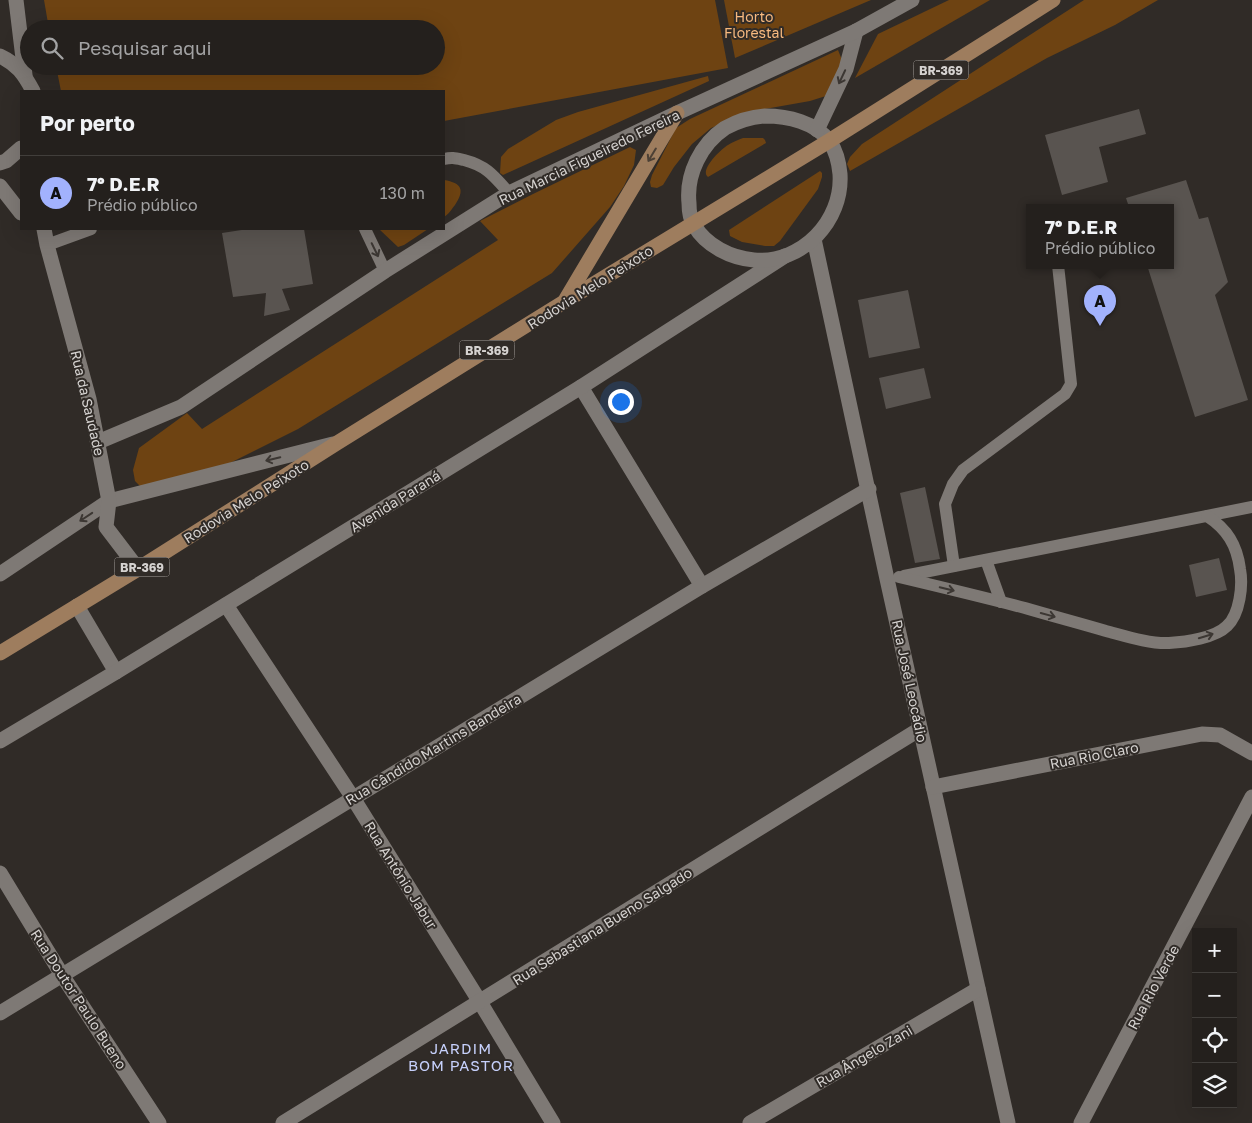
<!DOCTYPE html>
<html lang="pt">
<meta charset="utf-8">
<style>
body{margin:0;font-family:"Golos Text",sans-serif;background:#2c2826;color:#f1f3f6}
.controls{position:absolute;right:15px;bottom:15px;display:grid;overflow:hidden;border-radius:0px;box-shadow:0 5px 20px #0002}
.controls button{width:45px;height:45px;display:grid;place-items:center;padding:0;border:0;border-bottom:1px solid #413e3b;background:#24201d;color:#f1f3f6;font:25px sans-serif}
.you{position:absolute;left:620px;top:401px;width:18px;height:18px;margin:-12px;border:4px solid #fff;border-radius:50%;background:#1a73e8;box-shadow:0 0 0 8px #1a73e833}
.badge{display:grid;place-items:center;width:32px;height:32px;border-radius:50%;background:#a2b2fd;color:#111;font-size:16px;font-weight:700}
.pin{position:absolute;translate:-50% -41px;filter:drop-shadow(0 1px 2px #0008)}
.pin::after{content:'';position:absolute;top:26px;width:18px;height:15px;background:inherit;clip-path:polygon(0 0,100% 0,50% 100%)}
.popup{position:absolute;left:1026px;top:204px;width:148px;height:65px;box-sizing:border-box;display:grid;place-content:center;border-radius:0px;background:#24201d;filter:drop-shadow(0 1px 4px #0005);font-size:16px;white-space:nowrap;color:#a3a3a4}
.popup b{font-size:19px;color:#f1f3f6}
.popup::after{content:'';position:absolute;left:50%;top:100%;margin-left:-10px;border:10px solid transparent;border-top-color:#24201d}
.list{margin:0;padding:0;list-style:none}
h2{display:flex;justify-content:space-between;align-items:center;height:65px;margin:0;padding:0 20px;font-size:21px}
h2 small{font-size:16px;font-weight:400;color:#a3a3a4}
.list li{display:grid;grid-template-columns:32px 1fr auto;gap:15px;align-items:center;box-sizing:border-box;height:75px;padding:0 20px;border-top:1px solid #413e3b}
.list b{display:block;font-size:19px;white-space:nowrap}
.list p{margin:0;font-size:16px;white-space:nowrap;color:#a3a3a4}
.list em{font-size:16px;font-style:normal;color:#a3a3a4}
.icon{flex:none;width:28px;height:28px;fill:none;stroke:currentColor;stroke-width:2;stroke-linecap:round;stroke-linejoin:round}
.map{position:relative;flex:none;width:1252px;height:1123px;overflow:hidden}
.search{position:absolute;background:#24201d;box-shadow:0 5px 20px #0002;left:20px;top:20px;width:425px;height:55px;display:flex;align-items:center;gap:12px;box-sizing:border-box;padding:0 18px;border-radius:28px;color:#a3a3a4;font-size:19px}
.panel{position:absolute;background:#24201d;box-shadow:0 5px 20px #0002;left:20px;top:90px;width:425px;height:140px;border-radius:0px}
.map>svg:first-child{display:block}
.green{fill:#6e4312}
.building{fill:#595450}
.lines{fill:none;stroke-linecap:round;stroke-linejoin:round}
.lane{stroke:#7e7975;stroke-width:12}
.street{stroke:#7e7975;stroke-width:15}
.secondary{stroke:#7e7975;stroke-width:15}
.primary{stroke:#9e7d5e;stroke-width:15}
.oneway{stroke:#3c3733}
.oneway2{stroke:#4c4035}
.labels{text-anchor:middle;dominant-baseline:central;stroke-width:4;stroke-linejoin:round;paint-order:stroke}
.shield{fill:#302b27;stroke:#a4a09d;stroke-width:1}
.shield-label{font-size:12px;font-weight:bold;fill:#d5d2d0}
.park-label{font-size:14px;fill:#f7b97f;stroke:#302b27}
.street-label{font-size:14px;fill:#d5d2d0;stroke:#302b27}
.neighbourhood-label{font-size:15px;letter-spacing:1px;fill:#c6d0fb;stroke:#302b27}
</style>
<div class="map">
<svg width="1252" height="1123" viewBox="0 0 1252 1123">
<rect width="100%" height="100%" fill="#302b27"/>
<!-- green -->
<g class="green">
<path d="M44 0H715L728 68 444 121V91H61L56 66H436V29H49Z"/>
<path d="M724 0H871L735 58Z"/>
<path d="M949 0H990L855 78 878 34Z"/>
<path d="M1084 0H1158L1115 25 1047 58 850 171 847 164 850 157 862 144Z"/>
<path d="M838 50 842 60 829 95 810 101 753 111 711 128 692 144 674 167 663 185 657 188 651 187 650 182 652 175 676 128 690 119Z"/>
<path d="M708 76 709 81 503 175 500 173 501 157 508 149 556 120 578 112Z"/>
<path d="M743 138H763L765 140 766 143 708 177C707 176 706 175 706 174 704 166 721 149 728 145 732 142 738 140 743 138Z"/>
<path d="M630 147 636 150 634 165 624 186 610 207 552 273 298 429 220 468 142 488 135 481 133 470 139 448 187 413 202 429 498 240 480 221 533 194Z"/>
<path d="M820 171 822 173V177L818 189 780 241 774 246H765L742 242 730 236 729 230Z"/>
<path d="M444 180C462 183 465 190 455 205 451 210 449 214 444 217Z"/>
<path d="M379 229H428L404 245 398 247Z"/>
</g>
<!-- building -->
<g class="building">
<path d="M1139 109 1146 134 1099 147 1108 182 1062 195 1045 135Z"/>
<path d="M1186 180 1199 219 1208 217 1228 282 1215 295 1248 400 1195 417 1147 265H1170V207H1129L1126 198Z"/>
<path d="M248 229H304L313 284 282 289 290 310 264 316 266 293 233 297 222 233Z"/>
<path d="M908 290 920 348 869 358 858 300Z"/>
<path d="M924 368 931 398 886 409 879 378Z"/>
<path d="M925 487 940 559 915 563 900 493Z"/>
<path d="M1219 558 1227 590 1196 597 1189 565Z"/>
</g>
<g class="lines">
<!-- lane -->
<g class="lane">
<path d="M444 159C452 157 455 158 464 160 487 166 494 176 509 193"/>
<path d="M365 229 385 271"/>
<path d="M47 245 91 229"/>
<path d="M986 560 1001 602"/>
<path d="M954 566 945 504 953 484 963 470 1065 394 1071 384 1058 265"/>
<path d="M904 576 1252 507"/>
<path d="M899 577C941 587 983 597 1025 608 1052 616 1079 623 1106 631 1125 636 1150 644 1169 643 1186 642 1215 638 1227 626 1240 614 1243 585 1240 569 1237 545 1227 529 1207 516"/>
</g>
<!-- street -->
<g class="street">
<path d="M814 239 887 579 1008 1123"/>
<path d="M581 387 702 586"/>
<path d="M0 574 109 501 333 444"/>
<path d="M226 605 353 798 480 1002 553 1123"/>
<path d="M77 606 116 672"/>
<path d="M0 741 116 672 581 387 785 256"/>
<path d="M933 787 1202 734 1220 735 1252 753"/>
<path d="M0 873 62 975 159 1123"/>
<path d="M0 1013 702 586 869 489"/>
<path d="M283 1123 920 729"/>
<path d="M750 1123 978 989"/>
<path d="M1081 1123 1252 797"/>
</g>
<!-- secondary -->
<g class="secondary">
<path d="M16 0 25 75"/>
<path d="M0 56C17 64 24 74 33 91"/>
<path d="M765 116C787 116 816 122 830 142 836 151 839 163 840 174 843 221 802 264 754 260 731 258 706 246 694 225 690 219 689 210 689 203 686 174 701 144 725 128 738 121 751 117 765 116Z"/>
<path d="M817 130 846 69 856 31"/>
<path d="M0 163 6 161 21 148"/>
<path d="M0 186 21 213"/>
<path d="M44 229 47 245 89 399 109 501 106 527 138 569"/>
<path d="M98 442 181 407 385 271 509 193 677 113 856 31 912 0"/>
</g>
<!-- primary -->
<g class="primary">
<path d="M566 299 677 113"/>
<path d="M0 653 138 569 337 443 564 302 829 141 1053 0"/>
</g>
</g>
<!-- one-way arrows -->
<defs><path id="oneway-shaft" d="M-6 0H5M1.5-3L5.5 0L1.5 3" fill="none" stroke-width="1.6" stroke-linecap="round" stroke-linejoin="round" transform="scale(1.25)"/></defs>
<g class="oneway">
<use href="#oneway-shaft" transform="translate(842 77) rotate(115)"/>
<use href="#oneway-shaft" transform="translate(375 250) rotate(64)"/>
<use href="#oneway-shaft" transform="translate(273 459) rotate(166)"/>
<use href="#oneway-shaft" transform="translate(86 517) rotate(146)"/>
<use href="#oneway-shaft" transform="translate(947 589) rotate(14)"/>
<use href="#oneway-shaft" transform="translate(1048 615) rotate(15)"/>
<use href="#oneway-shaft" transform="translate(1206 636) rotate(-17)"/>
</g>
<use class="oneway2" href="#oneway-shaft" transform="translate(652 155) rotate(121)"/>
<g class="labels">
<!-- shield labels -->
<g class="shield">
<rect x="913.5" y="60.5" width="55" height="19" rx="4"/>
<rect x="459.5" y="340.5" width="55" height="19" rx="4"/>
<rect x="114.5" y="557.5" width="55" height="19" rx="4"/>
</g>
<g class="shield-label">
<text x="941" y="70">BR-369</text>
<text x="487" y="350">BR-369</text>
<text x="142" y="567">BR-369</text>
</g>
<!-- park labels -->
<g class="park-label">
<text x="754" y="16">Horto<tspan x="754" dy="16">Florestal</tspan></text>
</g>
<!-- street labels -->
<g class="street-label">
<text transform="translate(589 157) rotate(-26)">Rua Marcia Figueiredo Fereira</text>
<text transform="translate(590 287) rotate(-32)">Rodovia Melo Peixoto</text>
<text transform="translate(88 403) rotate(77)">Rua da Saudade</text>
<text transform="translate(246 501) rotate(-32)">Rodovia Melo Peixoto</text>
<text transform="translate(395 501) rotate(-32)">Avenida Paraná</text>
<text transform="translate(910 681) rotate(78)">Rua José Leocádio</text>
<text transform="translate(433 749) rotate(-31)">Rua Cândido Martins Bandeira</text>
<text transform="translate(1094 755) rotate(-11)">Rua Rio Claro</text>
<text transform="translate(401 875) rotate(58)">Rua Antônio Jabur</text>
<text transform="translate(602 926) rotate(-32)">Rua Sebastiana Bueno Salgado</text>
<text transform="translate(1153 987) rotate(-62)">Rua Rio Verde</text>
<text transform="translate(79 999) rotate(57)">Rua Doutor Paulo Bueno</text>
<text transform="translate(864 1056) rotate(-30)">Rua Ângelo Zani</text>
</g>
<!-- neighbourhood labels -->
<g class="neighbourhood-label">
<text x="461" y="1048">JARDIM<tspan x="461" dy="17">BOM PASTOR</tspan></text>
</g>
</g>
</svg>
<div class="controls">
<button>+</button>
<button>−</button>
<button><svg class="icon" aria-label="locate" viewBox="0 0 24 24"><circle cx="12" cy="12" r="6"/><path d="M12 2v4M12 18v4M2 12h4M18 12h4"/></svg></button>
<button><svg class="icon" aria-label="layers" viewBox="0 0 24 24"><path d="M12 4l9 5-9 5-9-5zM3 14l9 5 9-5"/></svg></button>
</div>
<div class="you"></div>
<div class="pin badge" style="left:1100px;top:326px">A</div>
<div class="popup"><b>7º D.E.R</b>Prédio público</div>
<div class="search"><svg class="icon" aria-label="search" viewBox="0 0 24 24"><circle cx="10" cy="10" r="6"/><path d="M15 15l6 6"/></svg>Pesquisar aqui</div>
<section class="panel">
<h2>Por perto<small></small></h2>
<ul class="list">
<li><span class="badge">A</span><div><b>7º D.E.R</b><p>Prédio público</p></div><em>130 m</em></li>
</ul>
</section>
</div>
